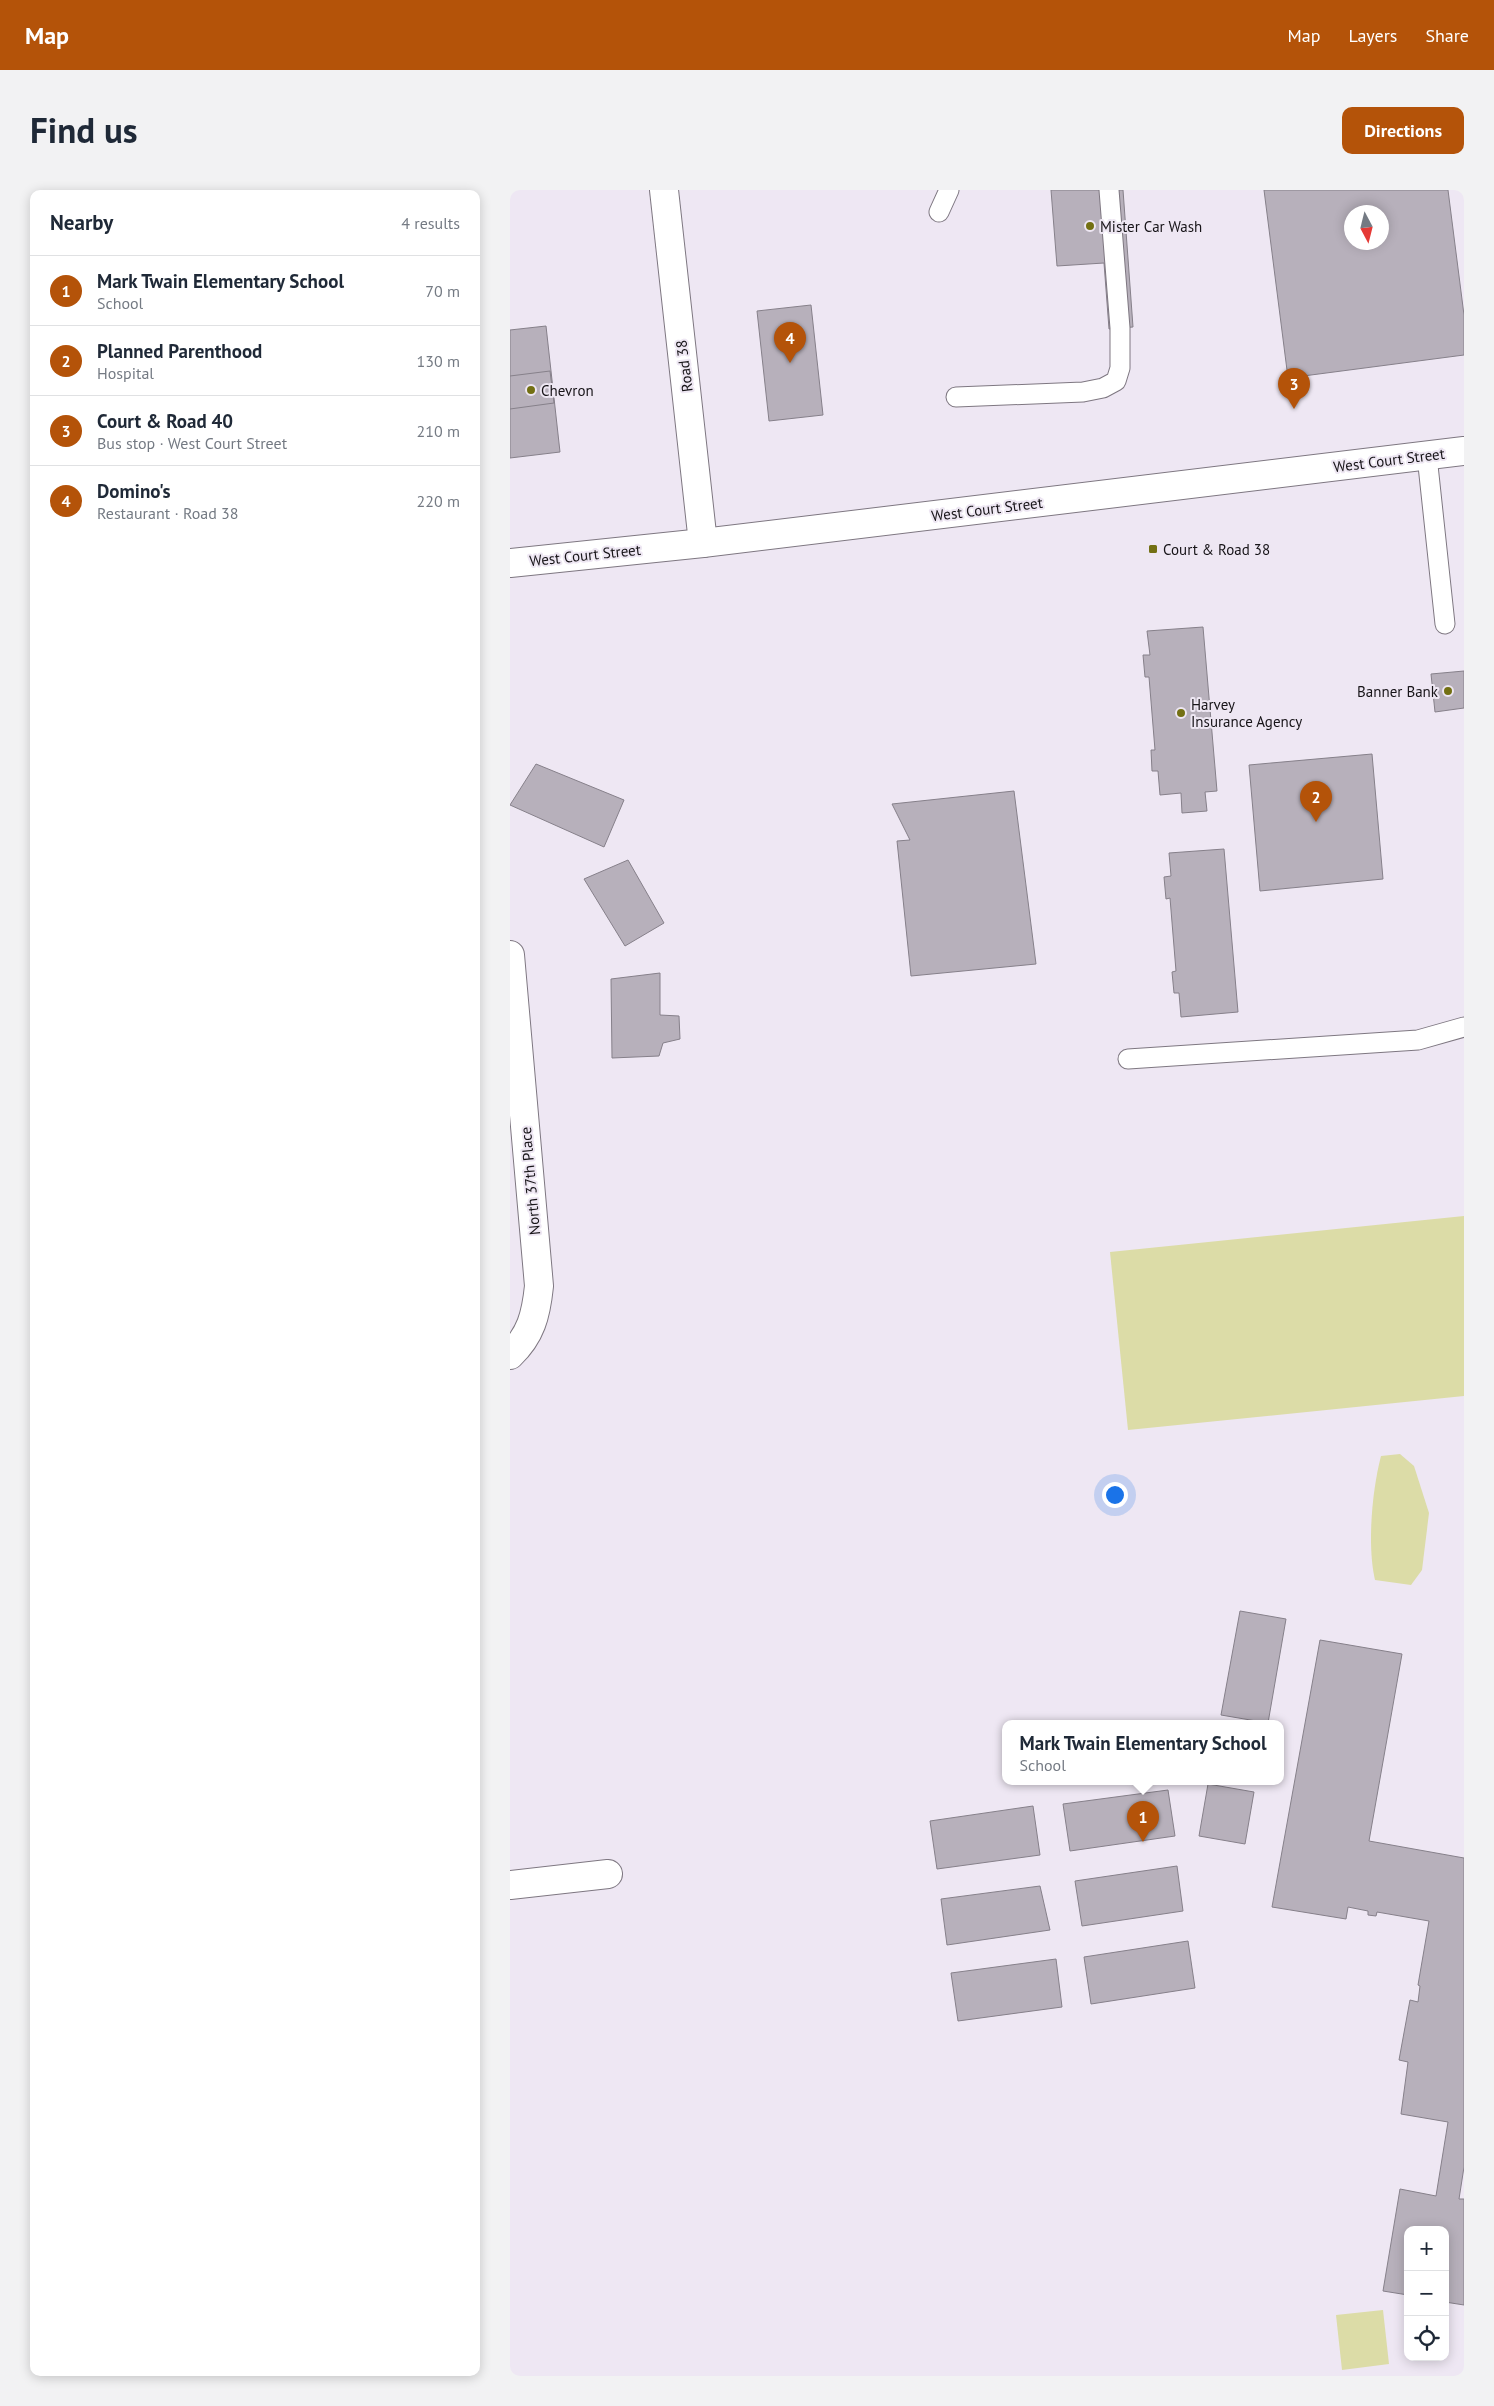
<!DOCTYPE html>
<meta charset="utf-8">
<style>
body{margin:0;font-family:"PT Sans",sans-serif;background:#f2f2f3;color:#1f2937}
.controls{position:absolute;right:15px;bottom:15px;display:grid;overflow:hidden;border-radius:10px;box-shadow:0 2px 12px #0003}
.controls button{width:45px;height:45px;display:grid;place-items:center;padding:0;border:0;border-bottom:1px solid #e0e1e3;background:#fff;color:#1f2937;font:25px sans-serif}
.compass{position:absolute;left:834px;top:15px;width:45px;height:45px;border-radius:50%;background:#fff;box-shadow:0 2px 12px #0003;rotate:173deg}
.you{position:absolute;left:604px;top:1304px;width:18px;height:18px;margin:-12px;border:4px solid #fff;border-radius:50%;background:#1a73e8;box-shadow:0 0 0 8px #1a73e833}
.badge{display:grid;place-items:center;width:32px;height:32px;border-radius:50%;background:#b45309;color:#fff;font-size:16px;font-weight:700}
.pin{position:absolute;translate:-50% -41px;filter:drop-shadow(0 1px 2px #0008)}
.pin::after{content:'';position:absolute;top:26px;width:18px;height:15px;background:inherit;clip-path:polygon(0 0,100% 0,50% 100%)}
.popup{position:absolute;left:492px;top:1530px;width:282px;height:65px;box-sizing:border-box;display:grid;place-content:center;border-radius:10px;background:#fff;filter:drop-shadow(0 1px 4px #0005);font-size:16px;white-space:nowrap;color:#747a83}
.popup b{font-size:19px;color:#1f2937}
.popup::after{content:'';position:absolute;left:50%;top:100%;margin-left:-10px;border:10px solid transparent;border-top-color:#fff}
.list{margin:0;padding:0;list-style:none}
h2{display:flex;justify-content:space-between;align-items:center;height:65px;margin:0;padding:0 20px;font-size:21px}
h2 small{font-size:16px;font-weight:400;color:#747a83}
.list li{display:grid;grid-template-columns:32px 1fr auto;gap:15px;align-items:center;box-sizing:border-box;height:70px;padding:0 20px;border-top:1px solid #e0e1e3}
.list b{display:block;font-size:19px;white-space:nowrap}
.list p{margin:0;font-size:16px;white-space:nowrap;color:#747a83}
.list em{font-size:16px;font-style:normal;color:#747a83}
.icon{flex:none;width:28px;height:28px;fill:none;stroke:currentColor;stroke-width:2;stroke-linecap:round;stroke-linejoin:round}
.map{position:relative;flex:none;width:954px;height:2186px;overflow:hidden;border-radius:10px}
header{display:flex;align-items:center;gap:30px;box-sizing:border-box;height:70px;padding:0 25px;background:#b45309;color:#fff}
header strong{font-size:24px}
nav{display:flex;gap:28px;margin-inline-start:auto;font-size:18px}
.intro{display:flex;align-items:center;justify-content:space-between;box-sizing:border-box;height:120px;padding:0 30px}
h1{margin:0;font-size:35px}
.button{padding:12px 22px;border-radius:10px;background:#b45309;color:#fff;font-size:18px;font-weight:700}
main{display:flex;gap:30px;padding:0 30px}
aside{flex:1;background:#fff;border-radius:10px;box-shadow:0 2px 12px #0003}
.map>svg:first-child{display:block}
.green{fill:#dcdca7}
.building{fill:#b7b0bb;stroke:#86808a;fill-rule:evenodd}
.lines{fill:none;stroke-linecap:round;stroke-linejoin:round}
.lane-casing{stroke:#7e7781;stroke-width:21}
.street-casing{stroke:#7e7781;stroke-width:30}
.primary-casing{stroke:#7e7781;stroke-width:30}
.lane{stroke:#fff;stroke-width:19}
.street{stroke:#fff;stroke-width:28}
.primary{stroke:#fff;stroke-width:28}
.poi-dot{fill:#737013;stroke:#eee7f3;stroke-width:2}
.labels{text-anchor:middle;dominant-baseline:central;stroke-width:4;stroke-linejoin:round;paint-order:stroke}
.poi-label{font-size:15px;fill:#171418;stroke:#eee7f3;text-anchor:start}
.street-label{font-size:15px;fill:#171418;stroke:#eee7f3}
</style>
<header>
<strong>Map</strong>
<nav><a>Map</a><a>Layers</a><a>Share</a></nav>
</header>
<div class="intro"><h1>Find us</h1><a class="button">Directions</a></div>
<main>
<aside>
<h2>Nearby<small>4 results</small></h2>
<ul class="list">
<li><span class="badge">1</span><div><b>Mark Twain Elementary School</b><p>School</p></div><em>70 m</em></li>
<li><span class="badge">2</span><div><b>Planned Parenthood</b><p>Hospital</p></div><em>130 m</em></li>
<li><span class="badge">3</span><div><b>Court &amp; Road 40</b><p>Bus stop · West Court Street</p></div><em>210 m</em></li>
<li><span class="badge">4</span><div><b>Domino's</b><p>Restaurant · Road 38</p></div><em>220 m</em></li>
</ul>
</aside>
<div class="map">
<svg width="954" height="2186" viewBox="0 0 954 2186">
<rect width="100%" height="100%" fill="#eee7f3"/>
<!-- green -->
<g class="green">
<path d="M954 1026V1206L618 1240 600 1062Z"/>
<path d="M890 1264 904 1276 919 1323 912 1380 901 1395 865 1390C857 1356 862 1300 871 1266Z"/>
<path d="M873 2120 879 2174 832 2180 826 2125Z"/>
</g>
<!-- building -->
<g class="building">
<path d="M541 0H613L623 137 599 139 594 73 547 76Z"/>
<path d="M754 0H938L954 125V165L778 188ZM842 22H872V52H842Z"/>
<path d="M301 115 313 225 259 231 247 121Z"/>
<path d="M36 136 50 262 0 268V140Z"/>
<path d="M40 181 44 213 0 219V186Z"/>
<path d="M693 437 707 601 695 602 697 621 672 623 671 603 650 605 648 581H642L641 560H645L639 487H635L633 465H640L637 441Z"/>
<path d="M954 481V518L925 522 921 484Z"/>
<path d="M862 564 873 689 750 701 739 575Z"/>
<path d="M26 574 114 610 94 657 0 615Z"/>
<path d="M504 601 526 774 401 786 387 651 400 650 382 614Z"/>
<path d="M714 659 728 822 671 827 669 803H664L662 782 666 781 660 708 656 709 654 687 661 686 659 663Z"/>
<path d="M118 670 154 733 115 756 74 689Z"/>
<path d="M150 783V825L169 826 170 849 153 853 149 866 102 868 101 789Z"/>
<path d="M730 1421 776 1429 758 1533 711 1525Z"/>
<path d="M810 1450 892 1464 859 1651 954 1668V1977L949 2009H954V2115L935 2112V2040H898V2105L873 2101 890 1999 926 2006 938 1932 891 1924 898 1872 889 1870 900 1810 908 1812 910 1796 908 1795 919 1731 867 1722 866 1726 858 1725V1721L838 1717 836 1729 762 1717Z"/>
<path d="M698 1594 744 1602 735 1654 689 1646Z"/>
<path d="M658 1600 665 1646 560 1661 553 1614Z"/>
<path d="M523 1616 530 1665 427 1679 420 1631Z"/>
<path d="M667 1676 673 1721 572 1736 565 1691Z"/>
<path d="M530 1696 540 1740 437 1755 431 1709Z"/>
<path d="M678 1751 685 1798 581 1814 574 1767Z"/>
<path d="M546 1769 552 1817 448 1831 441 1783Z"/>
</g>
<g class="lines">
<defs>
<g id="lane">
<path d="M429 22 439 0"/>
<path d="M446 207 573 202 593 198 606 191 610 178V138L599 0"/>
<path d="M917 266 935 434"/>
<path d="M618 869 908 850 954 837"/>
</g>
<g id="street">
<path d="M154 0 193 353"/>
<path d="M0 765 29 1096C26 1125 21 1145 0 1165"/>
<path d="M0 1695 98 1684"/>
</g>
<path id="primary" d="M0 373 193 353 954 261"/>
</defs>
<!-- lane casing -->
<use href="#lane" class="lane-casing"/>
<!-- street casing -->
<use href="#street" class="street-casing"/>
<!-- primary casing -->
<use href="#primary" class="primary-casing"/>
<!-- lane -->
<use href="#lane" class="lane"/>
<!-- street -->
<use href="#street" class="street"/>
<!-- primary -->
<use href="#primary" class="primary"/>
</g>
<!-- markers -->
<g class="poi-dot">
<circle cx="580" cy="36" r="5"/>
<circle cx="21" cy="200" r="5"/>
<rect x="638" y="354" width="10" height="10" rx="2.5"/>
<circle cx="938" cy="501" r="5"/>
<circle cx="671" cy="523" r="5"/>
</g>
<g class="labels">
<!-- poi labels -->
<g class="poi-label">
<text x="590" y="36">Mister Car Wash</text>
<text x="31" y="200">Chevron</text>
<text x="653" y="359">Court &amp; Road 38</text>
<text x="928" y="501" text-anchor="end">Banner Bank</text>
<text x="681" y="514">Harvey<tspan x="681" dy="17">Insurance Agency</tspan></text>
</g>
<!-- street labels -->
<g class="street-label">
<text transform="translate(174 176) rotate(-97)">Road 38</text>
<text transform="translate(879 270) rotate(-7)">West Court Street</text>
<text transform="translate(477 319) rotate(-7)">West Court Street</text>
<text transform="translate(75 365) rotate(-6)">West Court Street</text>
<text transform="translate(20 991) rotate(-95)">North 37th Place</text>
</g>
</g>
</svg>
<div class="controls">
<button>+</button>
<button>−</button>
<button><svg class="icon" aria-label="locate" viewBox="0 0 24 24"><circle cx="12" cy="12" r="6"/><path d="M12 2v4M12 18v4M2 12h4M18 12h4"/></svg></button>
</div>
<svg class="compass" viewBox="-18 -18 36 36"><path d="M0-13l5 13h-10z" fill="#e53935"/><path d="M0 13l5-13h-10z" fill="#747a83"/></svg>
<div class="you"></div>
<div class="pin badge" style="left:633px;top:1652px">1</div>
<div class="popup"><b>Mark Twain Elementary School</b>School</div>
<div class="pin badge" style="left:806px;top:632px">2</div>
<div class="pin badge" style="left:784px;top:219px">3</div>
<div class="pin badge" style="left:280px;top:173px">4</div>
</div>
</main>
